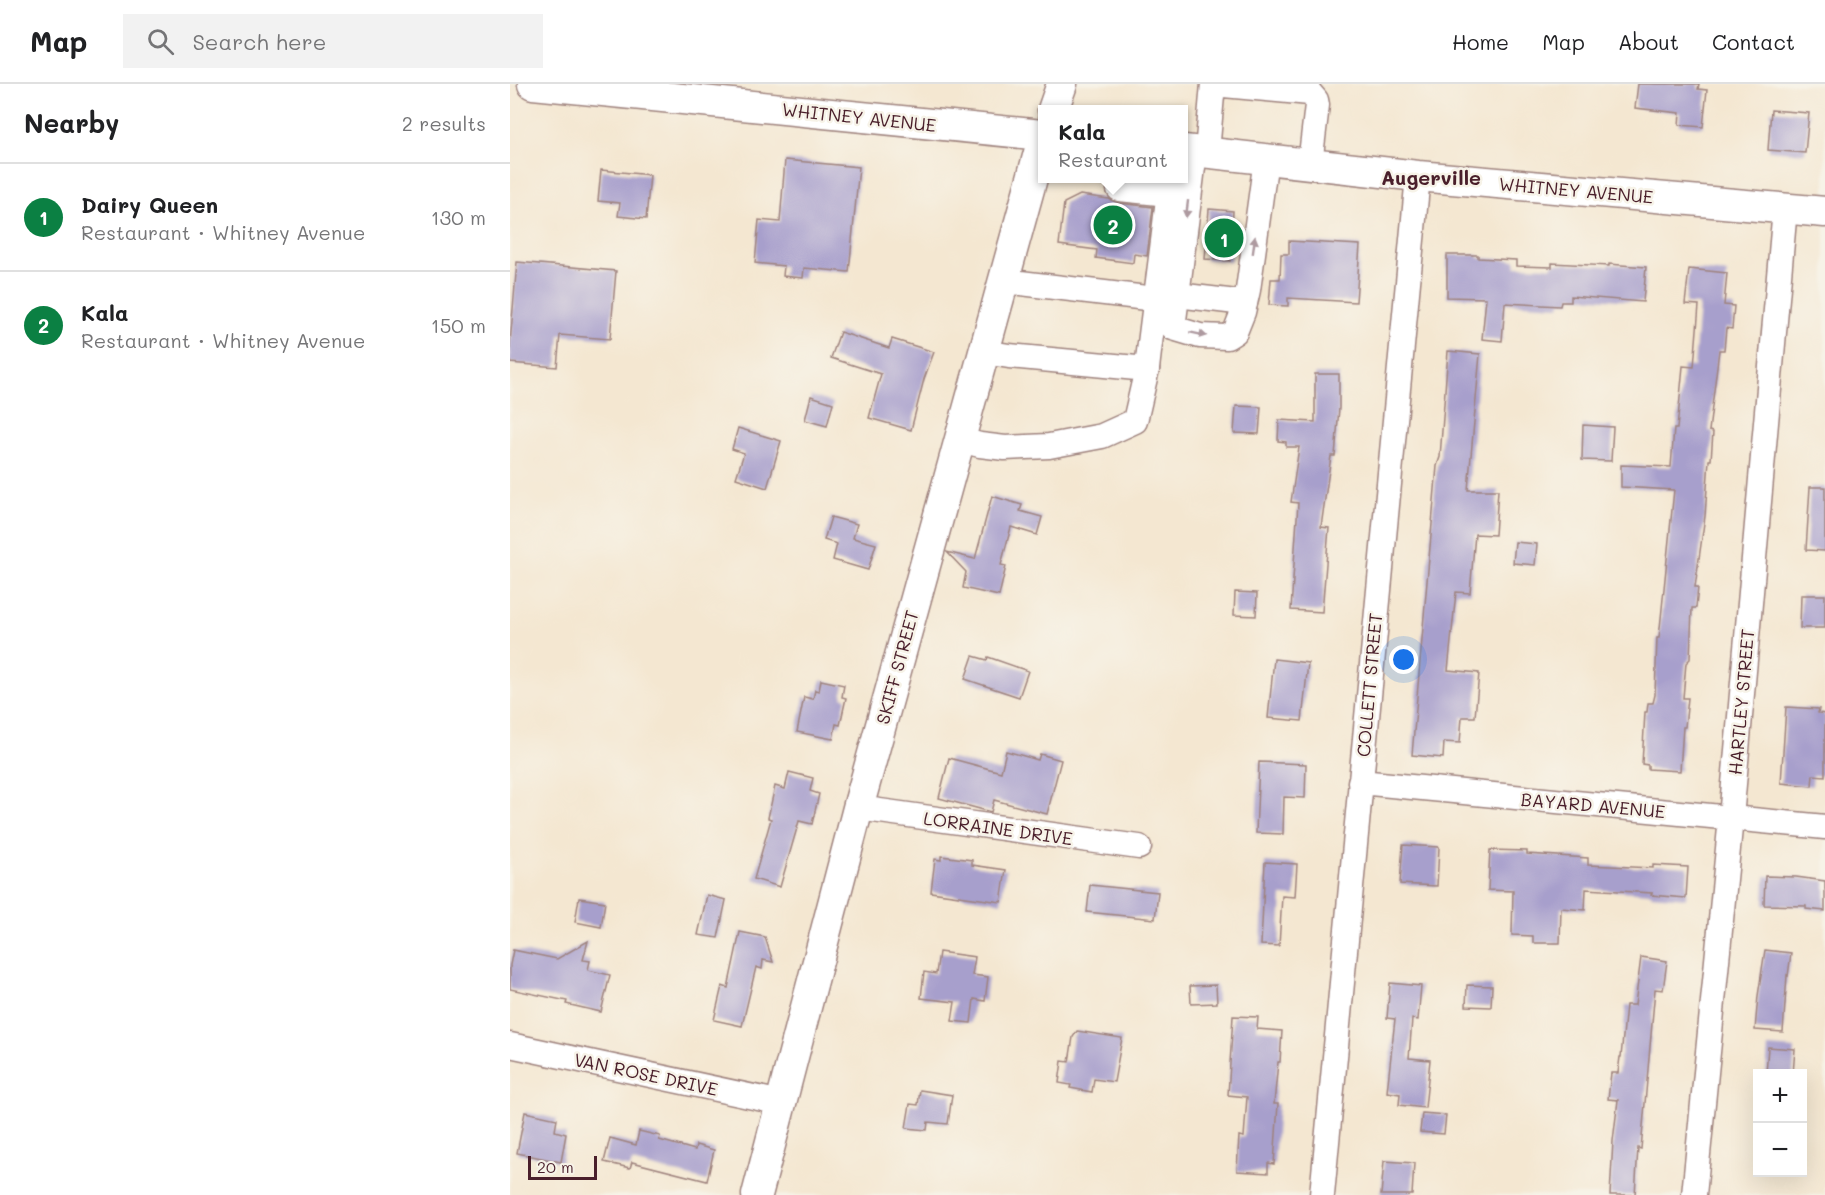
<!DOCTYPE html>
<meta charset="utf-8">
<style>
body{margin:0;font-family:Mali,sans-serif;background:#f2f2f2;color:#202124}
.controls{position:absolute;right:18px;bottom:18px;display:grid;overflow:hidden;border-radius:0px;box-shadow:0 6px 24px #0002}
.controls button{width:54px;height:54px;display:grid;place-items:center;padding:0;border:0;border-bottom:2px solid #e0e0e0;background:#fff;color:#202124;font:30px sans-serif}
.scale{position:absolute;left:18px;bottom:15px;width:69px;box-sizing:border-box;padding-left:6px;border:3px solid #4a1f2b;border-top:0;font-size:16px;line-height:21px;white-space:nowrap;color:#4a1f2b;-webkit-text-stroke:4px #f7f3e8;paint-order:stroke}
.you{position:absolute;left:894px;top:576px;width:21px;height:21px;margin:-15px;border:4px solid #fff;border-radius:50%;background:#1a73e8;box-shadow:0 0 0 9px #1a73e833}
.badge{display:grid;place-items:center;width:39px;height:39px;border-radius:50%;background:#0b8043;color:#fff;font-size:20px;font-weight:700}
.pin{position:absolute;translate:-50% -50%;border:3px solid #fff;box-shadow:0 2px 6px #0006}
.popup{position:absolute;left:528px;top:21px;width:150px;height:78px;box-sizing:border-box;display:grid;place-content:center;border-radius:0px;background:#fff;filter:drop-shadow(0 2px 4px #0005);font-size:20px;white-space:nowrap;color:#757577}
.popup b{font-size:22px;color:#202124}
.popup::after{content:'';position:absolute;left:50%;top:100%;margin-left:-12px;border:12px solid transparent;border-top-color:#fff}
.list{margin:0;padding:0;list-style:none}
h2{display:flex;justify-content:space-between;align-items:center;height:78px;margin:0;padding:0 24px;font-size:26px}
h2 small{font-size:20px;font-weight:400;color:#757577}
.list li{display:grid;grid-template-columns:39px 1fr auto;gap:18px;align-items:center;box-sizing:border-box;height:108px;padding:0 24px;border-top:2px solid #e0e0e0}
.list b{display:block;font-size:22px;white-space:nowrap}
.list p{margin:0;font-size:20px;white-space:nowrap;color:#757577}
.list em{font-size:20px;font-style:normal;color:#757577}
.icon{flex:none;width:33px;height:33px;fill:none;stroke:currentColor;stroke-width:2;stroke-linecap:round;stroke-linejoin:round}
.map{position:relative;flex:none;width:1315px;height:1111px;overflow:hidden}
header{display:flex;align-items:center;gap:36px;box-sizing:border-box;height:84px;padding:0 30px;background:#fff;border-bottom:2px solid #e0e0e0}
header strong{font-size:28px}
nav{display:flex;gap:33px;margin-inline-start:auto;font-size:21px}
.search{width:420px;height:54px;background:#f2f2f2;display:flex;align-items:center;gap:15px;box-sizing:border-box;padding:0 21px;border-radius:0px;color:#757577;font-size:22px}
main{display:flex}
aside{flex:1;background:#fff}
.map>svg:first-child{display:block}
.building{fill:#a79fcc}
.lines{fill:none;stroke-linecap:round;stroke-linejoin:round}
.minor-casing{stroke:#9f837e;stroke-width:27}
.major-casing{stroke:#9f837e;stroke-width:33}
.minor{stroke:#fff;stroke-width:24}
.major{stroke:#fff;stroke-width:30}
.oneway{fill:#ae9aa0}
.labels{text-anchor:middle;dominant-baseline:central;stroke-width:5;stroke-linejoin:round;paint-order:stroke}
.street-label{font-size:18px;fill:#4a1f2b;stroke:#f7f3e8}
.neighbourhood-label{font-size:20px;font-weight:bold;fill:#4a1f2b;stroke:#f7f3e8}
</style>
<header>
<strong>Map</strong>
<div class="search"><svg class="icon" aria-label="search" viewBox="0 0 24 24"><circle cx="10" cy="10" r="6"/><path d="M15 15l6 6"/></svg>Search here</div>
<nav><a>Home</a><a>Map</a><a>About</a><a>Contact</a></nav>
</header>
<main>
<aside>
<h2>Nearby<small>2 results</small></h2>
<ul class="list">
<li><span class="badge">1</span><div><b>Dairy Queen</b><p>Restaurant · Whitney Avenue</p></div><em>130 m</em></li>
<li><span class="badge">2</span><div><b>Kala</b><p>Restaurant · Whitney Avenue</p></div><em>150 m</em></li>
</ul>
</aside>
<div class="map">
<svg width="1315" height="1111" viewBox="0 0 1315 1111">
<rect width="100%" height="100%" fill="#f7f3e8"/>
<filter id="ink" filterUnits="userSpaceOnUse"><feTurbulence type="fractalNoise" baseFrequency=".0167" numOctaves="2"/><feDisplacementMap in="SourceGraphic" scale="12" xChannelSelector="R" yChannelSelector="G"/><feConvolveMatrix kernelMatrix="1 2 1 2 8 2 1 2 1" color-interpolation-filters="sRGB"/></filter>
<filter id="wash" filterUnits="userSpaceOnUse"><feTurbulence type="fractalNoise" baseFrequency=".008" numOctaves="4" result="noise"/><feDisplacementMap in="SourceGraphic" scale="24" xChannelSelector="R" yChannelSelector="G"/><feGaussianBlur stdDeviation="1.35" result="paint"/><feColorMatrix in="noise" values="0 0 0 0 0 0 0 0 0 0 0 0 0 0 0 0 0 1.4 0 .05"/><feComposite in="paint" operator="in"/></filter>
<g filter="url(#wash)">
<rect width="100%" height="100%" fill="#f4e7d1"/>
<g id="blocks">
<!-- building -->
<g class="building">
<path d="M1128 0H1189L1188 5 1197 6 1193 43 1169 41 1170 29 1125 24Z"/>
<path d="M1261 26 1299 29 1295 69 1258 66Z"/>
<path d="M275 76 349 83 339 188 294 184 293 194 273 192 274 182 245 179 249 136 270 138Z"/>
<path d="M91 86 140 91 136 135 108 132 110 119 88 117Z"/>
<path d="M570 111 599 115 608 119 643 123 637 172 624 170 623 179 586 174 587 166 549 161 554 119Z"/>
<path d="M699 125 723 127 720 177 695 175Z"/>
<path d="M779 157 850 161 846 218 778 214V222L759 221 761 195H770L771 170H779Z"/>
<path d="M937 171H968V174L1006 176V182L1042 183V179L1099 182V180L1136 183 1133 218 1061 212V218H1051L1050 222 995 219 992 257 972 255 976 214 937 213Z"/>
<path d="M7 178 106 187 100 255 50 251 47 283 0 279V260Z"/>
<path d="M1179 185 1217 189 1214 221 1224 222 1222 245 1216 244 1214 266H1209L1199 347 1203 348 1201 376H1199L1195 432 1185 503H1188L1186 524H1182L1180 575 1176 579 1173 614H1178L1175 643H1173L1170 687 1138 685V681L1132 680 1135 628H1137L1138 619H1143L1145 611 1147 554H1149L1164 406 1111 403V381L1161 383 1164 345H1167L1173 282 1184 283 1189 221 1175 220Z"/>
<path d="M330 248 379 264 382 255 424 268 414 295 401 346 359 334 371 290 321 274Z"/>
<path d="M938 267 970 270 958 406H988L985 451 965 450 960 509 946 508 938 586 969 589 965 633H952L950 659 934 658 933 674 902 671 927 382 930 373Z"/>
<path d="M805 290H829V324L825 372H821L811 443 819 444 812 528 781 526 788 419 781 418 789 363H776V358L768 357 769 336 805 338Z"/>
<path d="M301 312 323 319 317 342 295 336Z"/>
<path d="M726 322 751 323 749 350 724 349Z"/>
<path d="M1073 341 1103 343 1101 377 1072 376Z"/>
<path d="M228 344 271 357 257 404 226 394 234 369 222 365Z"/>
<path d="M1300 403H1315V467L1296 466Z"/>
<path d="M482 412 512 421 510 427 532 433 527 451 501 443 491 481 496 482 489 512 453 504 456 488 437 468 465 475Z"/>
<path d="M321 433 347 440 343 454 366 460 358 486 323 476 327 460 314 456Z"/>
<path d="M1005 458 1027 460 1025 481 1003 479Z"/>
<path d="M725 508 747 509 746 532 724 531Z"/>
<path d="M1291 511H1315V544H1290Z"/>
<path d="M463 572 477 576 478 573 518 587 509 613 455 595Z"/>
<path d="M764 575 798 579 792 637 758 634Z"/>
<path d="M311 596 334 601 332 613 336 614 330 641 326 640 323 655 287 648 294 613 303 615 305 606 309 607Z"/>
<path d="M1276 623 1309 625 1308 629 1315 630V692L1303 691 1302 702 1271 699Z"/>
<path d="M496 667 528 676 530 670 551 676 537 730 484 716 481 728 429 714 439 674 491 688Z"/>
<path d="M749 678 796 680 795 714 774 713 773 750 746 749Z"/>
<path d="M279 688 303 694 300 707 309 710 302 740 289 737 270 803 244 795 261 735 258 734 265 702 275 705Z"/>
<path d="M893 761 929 763 927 802 890 800Z"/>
<path d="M980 766 1017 767V770L1078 774V781L1143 784V781L1178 783 1176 814 1141 811 1142 809 1076 805 1075 826 1051 824 1050 859H1023V852L1002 851 1003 807 978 806Z"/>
<path d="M431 772 462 776V781L496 786 491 818 421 808 425 775 431 776Z"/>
<path d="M755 778 787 780 785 813 772 812 769 862 751 861Z"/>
<path d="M1255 792 1286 793 1315 797V827L1296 825V822L1254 821Z"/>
<path d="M580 801 648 808 645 835 577 828Z"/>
<path d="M197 811 216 816 208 854 188 851Z"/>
<path d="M69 814 95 818 91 843 65 838Z"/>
<path d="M230 848 255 853 263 878 253 876 252 885 246 883 232 942 204 936 212 902 218 904Z"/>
<path d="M78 857 73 876 80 877 78 886 100 891 91 928 56 920 57 917 0 905V881L3 866 47 875Z"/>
<path d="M1255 866 1281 869 1278 892 1277 891 1273 948 1245 946 1248 912Z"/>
<path d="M429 868 465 873 462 891 478 893 475 917 464 915 461 939 442 937 445 918 411 914 414 888 426 890Z"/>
<path d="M1131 873 1157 877 1153 906 1145 905 1131 1065 1128 1064 1125 1111H1100L1103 1057 1108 1016 1098 1015 1101 989H1108L1110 973H1111L1116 921H1125Z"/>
<path d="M880 899 911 902 908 936 902 935 899 974 920 976 915 1024 889 1021 890 1010 877 1008 885 935 877 934Z"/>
<path d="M706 901 707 919 681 920 680 902Z"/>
<path d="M957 901 982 902 981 923 956 922Z"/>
<path d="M723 932 748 933 747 945 772 947 770 978H768L764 1020H768L764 1080 758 1079V1089L727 1087 729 1052 734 1053 737 1013 718 1011Z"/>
<path d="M567 947 612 954 604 998 584 995 582 1008 560 1004 561 1001 549 999 552 977 559 978 563 953Z"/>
<path d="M1258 963 1285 965 1283 990H1256Z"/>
<path d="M410 1006 442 1011 438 1040 418 1038 417 1046 396 1044 400 1020 408 1021Z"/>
<path d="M15 1028 47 1035 45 1047 56 1050 51 1078 7 1069Z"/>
<path d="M912 1029 936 1031 934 1050 910 1048Z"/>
<path d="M129 1047 150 1052 149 1056 185 1066 186 1061 204 1066 197 1097 122 1078 120 1084 94 1078 100 1054 126 1061Z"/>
<path d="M874 1077 904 1079 902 1111H871Z"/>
</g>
</g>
</g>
<g filter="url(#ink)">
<use href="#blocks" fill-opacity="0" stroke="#9f837e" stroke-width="1.5"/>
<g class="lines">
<defs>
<g id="minor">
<path d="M685 67 663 244 690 252 717 253 725 248 733 228 738 206 756 75"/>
<path d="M697 68 703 0 800 9 806 16 807 21 800 80"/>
<path d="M609 105 659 110"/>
<path d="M494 197 645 215"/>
<path d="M667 211 735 219"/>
<path d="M474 268 499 272 637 285C644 222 654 159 660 94"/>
<path d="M450 356 470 361 495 364 539 362 592 352 625 337 637 285"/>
<path d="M850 698 1315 743"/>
<path d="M348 724 629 763"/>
<path d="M0 961 272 1019"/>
<path d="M812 1111 908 92"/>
<path d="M1184 1111 1221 734 1275 124"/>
</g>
<g id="major">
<path d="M23 0 532 51"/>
<path d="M543 26 552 0"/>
<path d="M674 66 908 92 1315 128"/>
<path d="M247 1111 348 724 532 58"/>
</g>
</defs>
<!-- minor casing -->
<use href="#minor" class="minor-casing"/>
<!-- major casing -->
<use href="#major" class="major-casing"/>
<!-- minor -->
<use href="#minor" class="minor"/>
<!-- major -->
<use href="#major" class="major"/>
</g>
<!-- one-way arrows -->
<defs><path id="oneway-solid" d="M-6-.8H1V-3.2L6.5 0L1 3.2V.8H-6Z" transform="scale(1.5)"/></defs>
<g class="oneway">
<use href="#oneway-solid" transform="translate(677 125) rotate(97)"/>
<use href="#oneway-solid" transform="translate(744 161) rotate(-82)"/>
<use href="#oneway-solid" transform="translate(688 250) rotate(12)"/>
</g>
</g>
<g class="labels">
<!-- street labels -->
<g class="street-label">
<text transform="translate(349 33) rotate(6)">WHITNEY AVENUE</text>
<text transform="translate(1066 106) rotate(5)">WHITNEY AVENUE</text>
<text transform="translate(387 583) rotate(-75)">SKIFF STREET</text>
<text transform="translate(859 601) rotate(-85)">COLLETT STREET</text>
<text transform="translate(1231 618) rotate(-85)">HARTLEY STREET</text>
<text transform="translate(1083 721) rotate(5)">BAYARD AVENUE</text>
<text transform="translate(488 744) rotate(8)">LORRAINE DRIVE</text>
<text transform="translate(136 990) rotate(12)">VAN ROSE DRIVE</text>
</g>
<!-- neighbourhood labels -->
<g class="neighbourhood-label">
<text x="921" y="93">Augerville</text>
</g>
</g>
</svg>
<div class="controls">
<button>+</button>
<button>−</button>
</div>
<div class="scale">20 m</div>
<div class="you"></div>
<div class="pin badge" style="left:714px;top:154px">1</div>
<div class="pin badge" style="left:603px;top:141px">2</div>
<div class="popup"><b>Kala</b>Restaurant</div>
</div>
</main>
